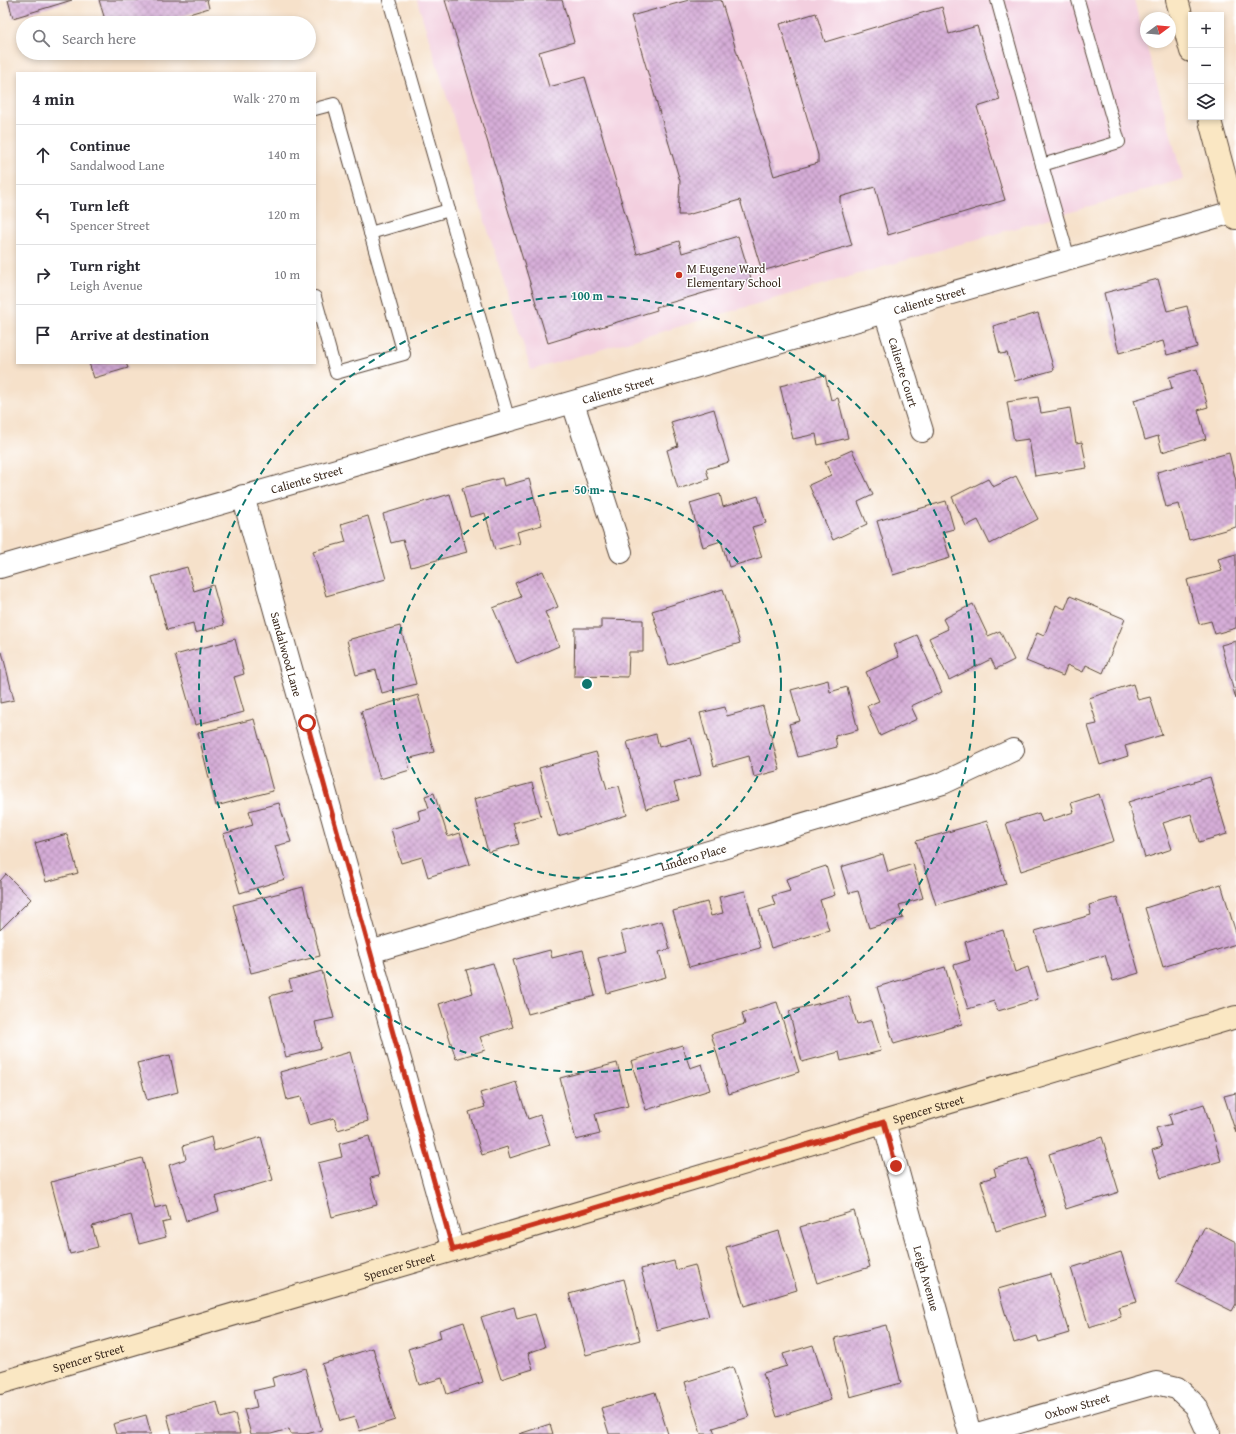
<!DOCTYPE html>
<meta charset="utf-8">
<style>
body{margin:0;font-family:"Gentium Book Plus",serif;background:#f7f7f7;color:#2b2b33}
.controls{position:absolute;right:12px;top:12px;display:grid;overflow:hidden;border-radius:0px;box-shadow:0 2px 6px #0003}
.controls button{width:36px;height:36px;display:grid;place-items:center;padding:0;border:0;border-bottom:1px solid #e1e1e2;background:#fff;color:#2b2b33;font:20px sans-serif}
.compass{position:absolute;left:1140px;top:12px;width:36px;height:36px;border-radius:50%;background:#fff;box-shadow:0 2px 6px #0003;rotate:74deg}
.stop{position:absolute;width:12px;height:12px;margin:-9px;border:3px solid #c8321e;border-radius:50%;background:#fff}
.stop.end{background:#c8321e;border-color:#fff;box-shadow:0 1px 4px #0008}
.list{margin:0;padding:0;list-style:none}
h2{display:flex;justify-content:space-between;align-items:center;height:52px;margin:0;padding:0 16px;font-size:17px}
h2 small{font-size:13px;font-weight:400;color:#7c7c81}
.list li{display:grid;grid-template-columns:26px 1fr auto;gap:12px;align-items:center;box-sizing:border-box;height:60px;padding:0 16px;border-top:1px solid #e1e1e2}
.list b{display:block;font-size:15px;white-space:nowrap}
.list p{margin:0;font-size:13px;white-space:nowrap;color:#7c7c81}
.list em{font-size:13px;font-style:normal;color:#7c7c81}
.icon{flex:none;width:22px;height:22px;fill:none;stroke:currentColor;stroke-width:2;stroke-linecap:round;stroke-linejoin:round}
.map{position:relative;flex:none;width:1236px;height:1434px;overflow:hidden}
.search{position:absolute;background:#fff;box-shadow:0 2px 6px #0003;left:16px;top:16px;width:300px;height:44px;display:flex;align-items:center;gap:10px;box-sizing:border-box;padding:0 14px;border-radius:22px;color:#7c7c81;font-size:15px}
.panel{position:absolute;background:#fff;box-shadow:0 2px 6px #0003;left:16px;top:72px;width:300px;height:292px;border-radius:0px}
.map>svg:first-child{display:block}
.built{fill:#f3cfdf}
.building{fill:url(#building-cross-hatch)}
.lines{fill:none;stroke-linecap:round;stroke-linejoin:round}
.lane-casing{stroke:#574538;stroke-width:14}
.street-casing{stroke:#574538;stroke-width:24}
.secondary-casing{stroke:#574538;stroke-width:24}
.lane{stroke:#fff;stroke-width:12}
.street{stroke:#fff;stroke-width:22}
.secondary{stroke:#fae7c3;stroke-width:22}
.route{stroke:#c8321e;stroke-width:5}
.ring{fill:none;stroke:#0f766e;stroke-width:2;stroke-dasharray:7 5}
.poi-dot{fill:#c8321e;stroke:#fff;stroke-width:1.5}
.labels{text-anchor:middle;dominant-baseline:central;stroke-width:3;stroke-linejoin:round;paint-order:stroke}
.poi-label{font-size:12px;fill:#3b2a1e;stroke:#fff;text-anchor:start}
.street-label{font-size:12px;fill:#3b2a1e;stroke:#fff}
.centre{fill:#0f766e;stroke:#fff;stroke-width:2}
.ring-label{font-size:12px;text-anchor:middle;font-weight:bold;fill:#0f766e;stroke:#fff;stroke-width:3;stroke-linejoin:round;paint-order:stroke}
</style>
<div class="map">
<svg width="1236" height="1434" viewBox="0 0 1236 1434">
<defs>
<pattern id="building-cross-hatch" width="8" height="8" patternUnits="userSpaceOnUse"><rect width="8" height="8" fill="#d6add8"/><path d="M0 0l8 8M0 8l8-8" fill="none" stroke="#af8daf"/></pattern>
</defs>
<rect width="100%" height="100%" fill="#fff"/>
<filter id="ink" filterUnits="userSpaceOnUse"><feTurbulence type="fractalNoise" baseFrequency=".025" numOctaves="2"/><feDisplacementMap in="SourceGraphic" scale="8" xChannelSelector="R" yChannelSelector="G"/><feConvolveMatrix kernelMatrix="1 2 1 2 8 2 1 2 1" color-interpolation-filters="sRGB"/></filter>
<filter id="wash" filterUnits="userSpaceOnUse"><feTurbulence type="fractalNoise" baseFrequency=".012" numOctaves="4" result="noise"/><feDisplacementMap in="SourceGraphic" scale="16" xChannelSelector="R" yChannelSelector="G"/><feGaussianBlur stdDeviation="0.9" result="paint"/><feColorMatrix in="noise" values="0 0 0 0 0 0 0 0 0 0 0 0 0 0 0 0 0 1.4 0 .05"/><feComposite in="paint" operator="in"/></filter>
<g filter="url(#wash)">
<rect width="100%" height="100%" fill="#f6e1ca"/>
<!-- built -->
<path class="built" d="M417 0H1134L1183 179 531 370Z"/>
<g id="blocks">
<!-- building -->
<g class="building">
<path d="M8 0H72L13 18Z"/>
<path d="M99 0H207L209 8 159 23H106Z"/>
<path d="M445 0H562L574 42 539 52 549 87 585 77 637 254 679 241 682 253 738 236 751 279 656 307 657 310 548 343Z"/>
<path d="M689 0H721L774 176 818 163V155L780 24 816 13 825 42 942 7 949 34 977 26 1000 100 977 107 1005 200 888 235 875 187 840 197V203L852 245 762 271 740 200 687 215H678L680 181 631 16Z"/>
<path d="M1158 279 1167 311 1187 306 1197 347 1167 355 1163 341 1119 353 1104 293Z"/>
<path d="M1038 313 1054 370 1015 381 1007 353 1000 354 993 326Z"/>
<path d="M89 363H126L128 368 94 378Z"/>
<path d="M1197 369 1208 407 1198 410 1206 439 1162 452 1158 436 1145 440 1134 400 1172 389 1169 377Z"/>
<path d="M825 375 831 400 838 398 848 438 818 445 816 434 793 439 780 386Z"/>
<path d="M1038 397 1041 413 1070 408 1076 443 1082 442 1087 468 1035 476 1029 439 1014 441 1007 402Z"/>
<path d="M714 409 729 462 706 469 709 479 678 489 667 450 678 446 671 422Z"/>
<path d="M852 450 873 495 858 502 867 524 833 540 809 485 831 475 825 462Z"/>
<path d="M1229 453 1236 481V527L1189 540 1179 504 1166 507 1157 472Z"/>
<path d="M1016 476 1038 519 990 544 978 520 966 526 952 497 988 479 993 487Z"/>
<path d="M502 478 504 486 529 479 542 525 517 532 520 543 495 550 485 513 470 517 462 488Z"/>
<path d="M450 494 467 552 411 567 403 540 391 543 383 514Z"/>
<path d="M720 494 723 507 758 496 766 523 752 527 762 557 729 567 721 541 703 547 690 503Z"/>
<path d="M946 501 954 529 942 532 950 558 893 575 877 521Z"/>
<path d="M368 516 386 579 326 596 313 551 346 542 341 524Z"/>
<path d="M1236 554V628L1215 634 1211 621 1199 624 1187 580 1222 571 1218 559Z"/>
<path d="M187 567 194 591 213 585 224 625 195 633 193 623 167 630 152 577Z"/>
<path d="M543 571 558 607 545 612 559 646 517 664 493 608 521 597 515 583Z"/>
<path d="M723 589 740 643 669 665 652 611Z"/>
<path d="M1070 596 1125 619 1103 673 1086 665 1083 672 1067 665 1063 676 1026 661 1037 633 1044 636 1056 605 1065 609Z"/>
<path d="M973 604 988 636 1000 631 1014 660 996 669 991 659 949 680 929 638 948 629 943 619Z"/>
<path d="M601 619 643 620V652H629L628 677 574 676 575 628H601Z"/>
<path d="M400 626 416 684 382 693 376 670 356 675 347 640Z"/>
<path d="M917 635 942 692 911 706 917 719 880 736 867 706 879 701 866 672 899 657 894 645Z"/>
<path d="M235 639 244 674 234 677 244 712 195 725 175 655Z"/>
<path d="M1236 641V699L1221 645Z"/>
<path d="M2 652 14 700 0 703V653Z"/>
<path d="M828 680 830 692 847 687 858 730 835 736 837 747 798 757 789 724 800 721 791 690Z"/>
<path d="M1133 684 1138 700 1150 697 1162 735 1125 746 1128 756 1100 765 1088 726 1097 724 1089 698Z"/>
<path d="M418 695 434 752 407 759 410 770 380 779 361 711Z"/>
<path d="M763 706 780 770 754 777 749 756 714 766 700 713 725 707 727 716Z"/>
<path d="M254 719 273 791 216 806 198 733Z"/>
<path d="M656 734 659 747 691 738 701 775 674 783 679 800 646 809 627 742Z"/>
<path d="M596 752 607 789 619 786 627 815 558 836 539 768Z"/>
<path d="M1210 777 1227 834 1199 842 1191 814 1163 823 1172 849 1145 858 1128 802Z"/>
<path d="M532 783 541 816 513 823 519 844 488 852 474 799Z"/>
<path d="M434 793 448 837 460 833 470 864 428 877 422 857 401 863 391 829 420 820 418 811 429 808 425 796Z"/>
<path d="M1099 794 1114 841 1021 871 1006 823 1039 813 1042 822 1074 812 1071 803Z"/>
<path d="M279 803 291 842 275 846 285 879 240 893 223 834 253 825 249 811Z"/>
<path d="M987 821 1006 884 936 905 916 841Z"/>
<path d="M67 834 78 873 46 882 35 843Z"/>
<path d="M883 854 888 872 913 864 923 898 899 905 903 918 869 928 858 891 849 893 841 867Z"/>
<path d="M826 866 835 895 820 900 829 930 771 948 759 910 775 905 772 896 790 891 786 879Z"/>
<path d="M6 874 31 899 0 930V881Z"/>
<path d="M1221 884 1236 933V944L1163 967 1145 908Z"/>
<path d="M303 887 320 956 251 973 233 905Z"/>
<path d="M745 891 760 948 689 967 673 911 707 902 711 916 723 913 719 897Z"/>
<path d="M1117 897 1139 973 1113 981 1105 955 1047 972 1035 931 1091 915 1089 905Z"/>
<path d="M662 921 670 949 659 952 666 977 607 993 598 958 626 951 621 932Z"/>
<path d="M1003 930 1015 972 1028 967 1038 999 998 1011 994 1001 968 1009 954 965 970 960 965 942Z"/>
<path d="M550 950 552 958 583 950 595 996 528 1014 513 960Z"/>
<path d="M493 963 513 1027 480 1037 485 1050 456 1059 439 1004 473 993 466 970Z"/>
<path d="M945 967 962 1024 894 1044 877 987Z"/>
<path d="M322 971 334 1018 315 1022 321 1048 286 1057 270 996 292 990 289 980Z"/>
<path d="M849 996 857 1024 872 1020 881 1051 841 1061 839 1052 802 1062 789 1011Z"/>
<path d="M777 1002 799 1072 729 1094 711 1034 745 1024 742 1013Z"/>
<path d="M682 1045 690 1068 702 1064 710 1090 646 1110 631 1061Z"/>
<path d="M350 1052 368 1121 338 1130 334 1118 309 1125 301 1097 287 1100 280 1072Z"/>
<path d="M170 1055 178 1092 147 1100 137 1063Z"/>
<path d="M617 1063 628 1106 595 1114 600 1134 576 1140 560 1078Z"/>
<path d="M516 1082 528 1119 540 1115 550 1145 510 1158 507 1147 482 1155 469 1112 485 1107 480 1093Z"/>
<path d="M1236 1093V1133L1224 1096Z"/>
<path d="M1204 1104 1221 1161 1161 1178 1152 1150 1162 1147 1156 1128 1172 1124 1169 1115Z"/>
<path d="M369 1136 379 1176 370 1178 377 1205 332 1217 318 1163 342 1157 339 1144Z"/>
<path d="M211 1137 214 1151 261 1137 273 1180 215 1197 219 1211 186 1221 169 1165 186 1159 183 1146Z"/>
<path d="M1102 1137 1119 1192 1066 1209 1049 1154Z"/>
<path d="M142 1158 155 1208 166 1205 170 1221 162 1223 166 1237 139 1244 131 1215 92 1226 98 1247 70 1254 51 1182Z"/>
<path d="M1028 1158 1046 1216 996 1231 981 1181 996 1176 994 1168Z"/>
<path d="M854 1211 870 1267 817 1283 800 1227Z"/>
<path d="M1205 1226 1236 1242V1304L1232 1311 1176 1283Z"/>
<path d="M779 1231 797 1290 744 1306 726 1247Z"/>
<path d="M1121 1252 1137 1302 1118 1307 1121 1317 1089 1327 1071 1268Z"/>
<path d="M674 1261 676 1270 695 1265 709 1316 657 1330 641 1269Z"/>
<path d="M1051 1274 1069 1333 1039 1342 1037 1336 1014 1343 998 1289Z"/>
<path d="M624 1279 640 1340 586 1355 569 1294Z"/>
<path d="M514 1307 517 1319 535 1314 545 1347 528 1353 533 1369 501 1379 481 1317Z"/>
<path d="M464 1322 483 1382 447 1394 442 1378 419 1385 408 1349 441 1338 439 1330Z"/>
<path d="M886 1325 901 1383 850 1397 835 1338Z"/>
<path d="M813 1345 831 1400 777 1417 763 1373 787 1366 783 1354Z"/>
<path d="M373 1348 395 1420 360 1431 355 1417 340 1421 322 1364Z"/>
<path d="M733 1367 749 1417 713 1428 715 1434H701L685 1382Z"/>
<path d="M305 1368 322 1430 306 1434H291L289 1429 271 1434H251L244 1410 257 1407 253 1391 274 1386 272 1378Z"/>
<path d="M655 1392 668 1434H609L601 1408Z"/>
<path d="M217 1402 221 1418 235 1414 240 1434H172L167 1415Z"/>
<path d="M146 1415 151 1434H116L113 1424Z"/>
<path d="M550 1424 553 1434H519Z"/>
</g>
</g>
</g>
<g filter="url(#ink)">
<use href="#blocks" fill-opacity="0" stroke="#574538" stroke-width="1"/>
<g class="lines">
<defs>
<g id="lane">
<path d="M389 0 509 421"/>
<path d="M997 0 1042 165 1119 142 1078 0"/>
<path d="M315 109 334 104 404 354 336 373 315 297"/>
<path d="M1042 165 1069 259"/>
<path d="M370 233 449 210"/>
</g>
<g id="street">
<path id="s1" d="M885 312 922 431"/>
<path d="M573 403 621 552"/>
<path id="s2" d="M243 496 453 1250"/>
<path id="s3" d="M0 567 1236 211"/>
<path id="s4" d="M370 952 943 783 1013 750"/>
<path id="s5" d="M884 1122 970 1434"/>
<path id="s6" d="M977 1434 1156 1383 1177 1388 1196 1406 1209 1434"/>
</g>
<g id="secondary">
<path d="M1177 0 1191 51"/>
<path d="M1209 117 1236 218"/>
<path id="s7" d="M0 1383 453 1250 1236 1017"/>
</g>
</defs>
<!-- lane casing -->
<use href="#lane" class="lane-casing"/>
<!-- street casing -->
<use href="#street" class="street-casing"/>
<!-- secondary casing -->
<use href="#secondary" class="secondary-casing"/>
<!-- lane -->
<use href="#lane" class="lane"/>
<!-- street -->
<use href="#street" class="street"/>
<!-- secondary -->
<use href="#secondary" class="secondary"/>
</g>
</g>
<g class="lines" filter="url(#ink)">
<!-- route -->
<path class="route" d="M307 723 453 1250 884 1122 896 1166"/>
</g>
<!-- distance rings -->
<g class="ring">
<circle cx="587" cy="684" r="194"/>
<circle cx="587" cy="684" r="388"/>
</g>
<!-- markers -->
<circle class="poi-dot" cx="679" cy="275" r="4"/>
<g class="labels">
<!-- poi labels -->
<g class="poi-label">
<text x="687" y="268">M Eugene Ward<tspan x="687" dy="14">Elementary School</tspan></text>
</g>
<!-- street labels -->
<g class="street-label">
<text stroke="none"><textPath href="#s3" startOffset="967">Caliente Street</textPath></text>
<text stroke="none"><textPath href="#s1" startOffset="63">Caliente Court</textPath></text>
<text stroke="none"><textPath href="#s3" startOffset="643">Caliente Street</textPath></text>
<text stroke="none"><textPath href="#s3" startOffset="319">Caliente Street</textPath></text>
<text stroke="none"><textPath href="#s2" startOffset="164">Sandalwood Lane</textPath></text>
<text stroke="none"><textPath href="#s4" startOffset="337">Lindero Place</textPath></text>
<text stroke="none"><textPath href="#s7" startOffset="968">Spencer Street</textPath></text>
<text stroke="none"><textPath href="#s7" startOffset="416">Spencer Street</textPath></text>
<text stroke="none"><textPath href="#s5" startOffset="162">Leigh Avenue</textPath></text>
<text stroke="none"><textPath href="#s7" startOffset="92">Spencer Street</textPath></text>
<text stroke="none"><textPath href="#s6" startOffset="104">Oxbow Street</textPath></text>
</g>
</g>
<circle cx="587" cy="684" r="6" class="centre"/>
<g class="ring-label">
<text x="587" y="300">100 m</text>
<text x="587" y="494">50 m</text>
</g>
</svg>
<div class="controls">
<button>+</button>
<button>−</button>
<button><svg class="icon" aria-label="layers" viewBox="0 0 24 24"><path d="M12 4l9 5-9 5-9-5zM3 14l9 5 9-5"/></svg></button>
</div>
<svg class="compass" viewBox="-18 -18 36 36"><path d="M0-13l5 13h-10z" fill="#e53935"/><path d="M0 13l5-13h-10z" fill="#7c7c81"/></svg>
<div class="stop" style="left:307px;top:723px"></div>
<div class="stop end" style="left:896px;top:1166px"></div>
<div class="search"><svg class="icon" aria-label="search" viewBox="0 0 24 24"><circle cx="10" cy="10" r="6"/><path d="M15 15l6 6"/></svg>Search here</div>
<section class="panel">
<h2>4 min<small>Walk · 270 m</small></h2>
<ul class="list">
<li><svg class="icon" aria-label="ahead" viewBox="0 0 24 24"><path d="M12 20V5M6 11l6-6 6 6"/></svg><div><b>Continue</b><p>Sandalwood Lane</p></div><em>140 m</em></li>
<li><svg class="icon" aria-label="left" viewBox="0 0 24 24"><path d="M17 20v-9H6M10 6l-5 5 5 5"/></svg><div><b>Turn left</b><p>Spencer Street</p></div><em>120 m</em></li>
<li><svg class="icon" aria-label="right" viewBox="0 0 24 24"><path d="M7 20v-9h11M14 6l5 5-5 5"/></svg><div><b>Turn right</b><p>Leigh Avenue</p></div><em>10 m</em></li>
<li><svg class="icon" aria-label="arrive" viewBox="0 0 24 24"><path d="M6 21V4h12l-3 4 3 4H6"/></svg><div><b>Arrive at destination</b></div></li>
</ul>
</section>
</div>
